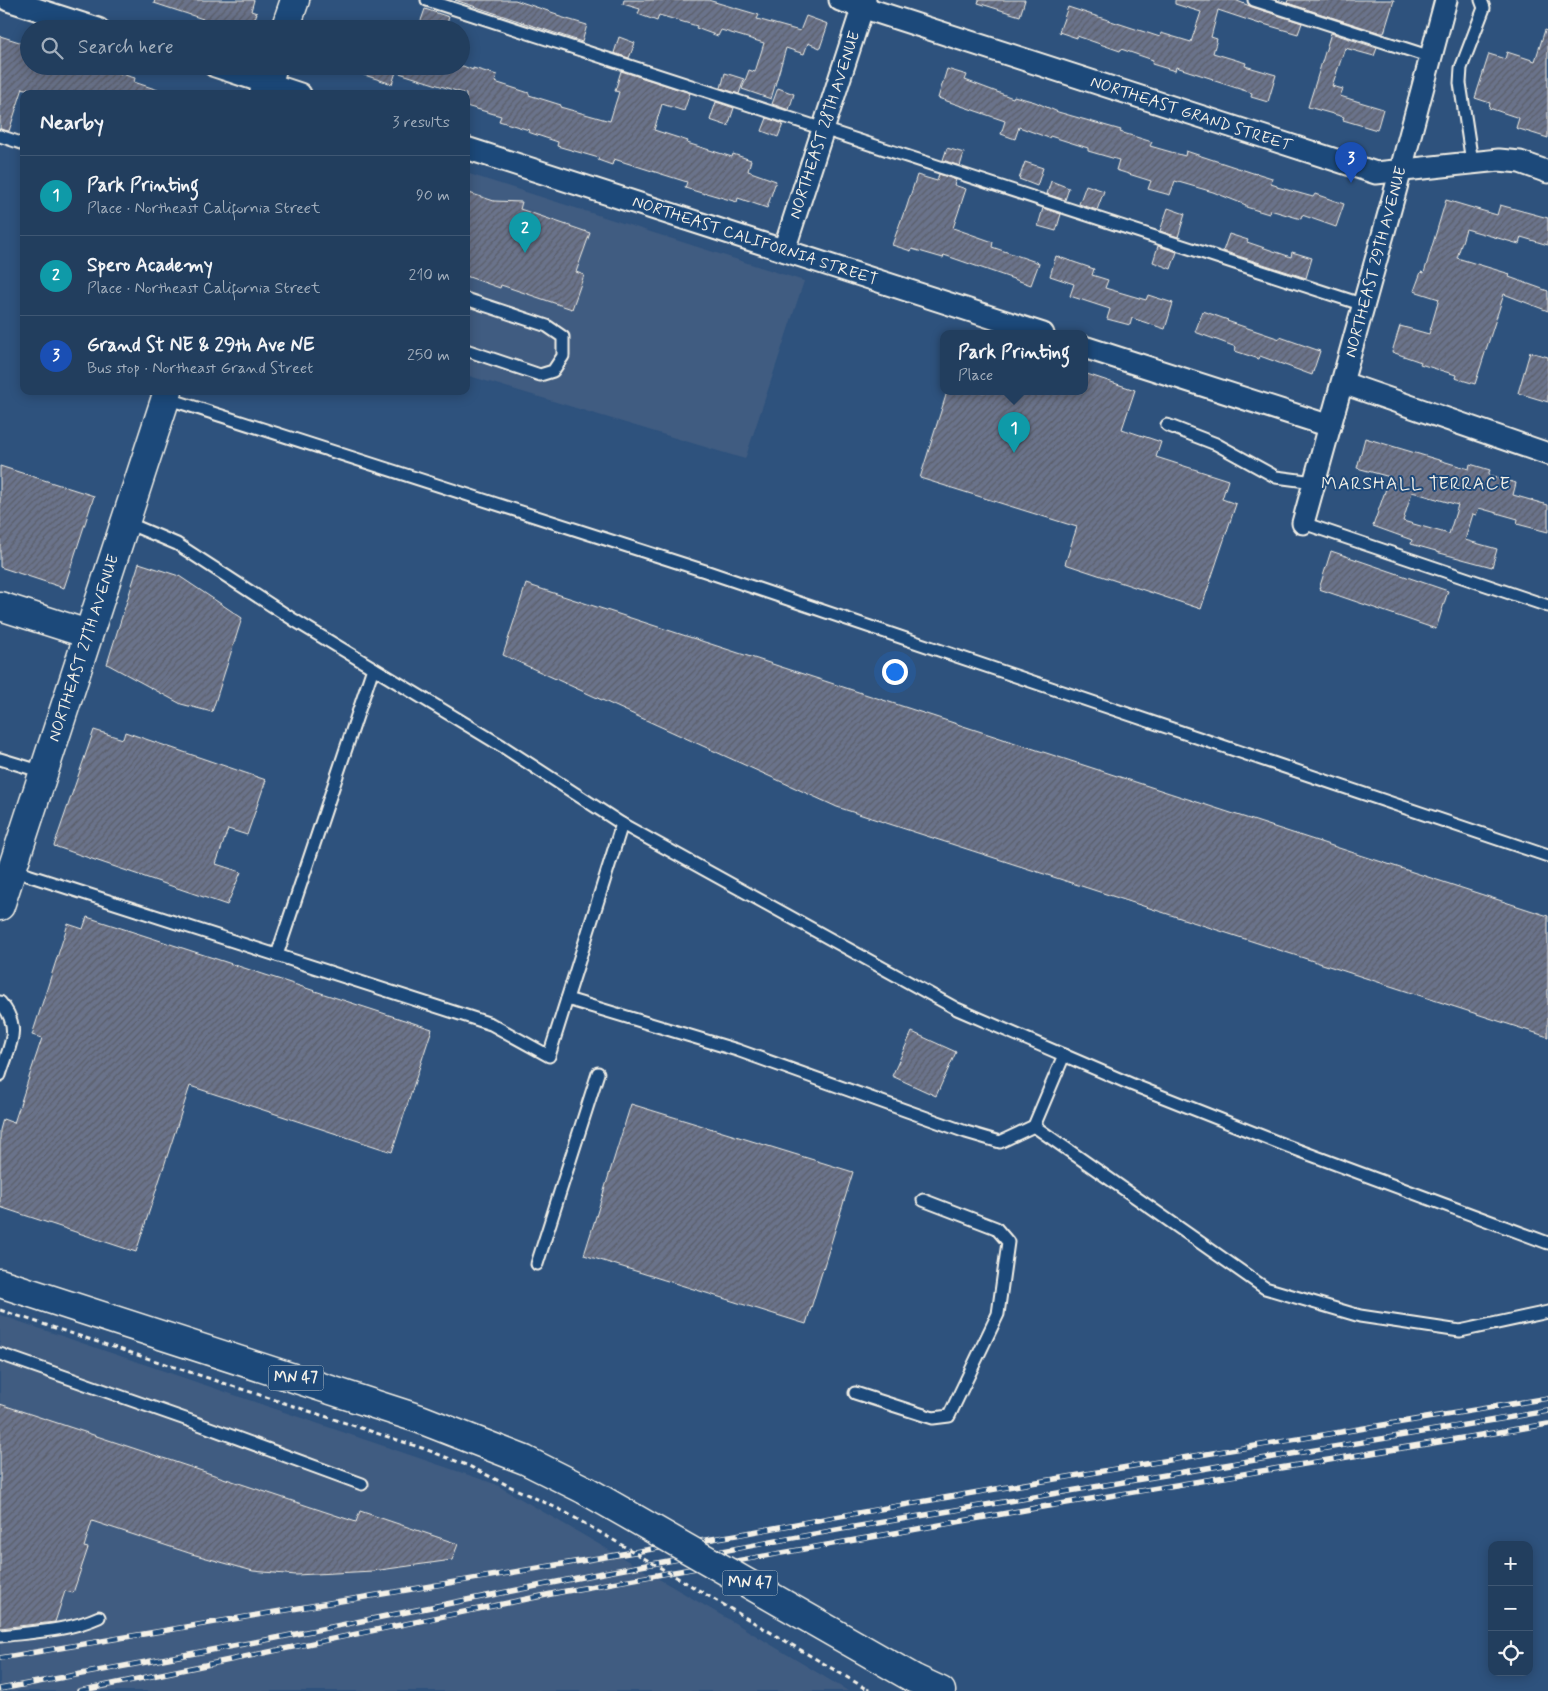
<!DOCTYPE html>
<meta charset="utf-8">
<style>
body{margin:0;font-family:Mynerve,sans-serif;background:#2a4564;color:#f1f3f6}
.controls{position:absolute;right:15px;bottom:15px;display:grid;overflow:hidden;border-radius:10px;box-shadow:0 2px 12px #0003}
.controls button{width:45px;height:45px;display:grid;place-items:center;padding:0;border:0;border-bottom:1px solid #3f5773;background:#223e5e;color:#f1f3f6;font:25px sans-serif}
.you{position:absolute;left:894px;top:671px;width:18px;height:18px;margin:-12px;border:4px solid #fff;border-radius:50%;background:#1a73e8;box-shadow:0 0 0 8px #1a73e833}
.badge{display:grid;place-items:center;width:32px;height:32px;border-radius:50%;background:#ff9aa2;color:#fff;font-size:16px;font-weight:700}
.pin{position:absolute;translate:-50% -41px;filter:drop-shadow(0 1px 2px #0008)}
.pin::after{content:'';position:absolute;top:26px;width:18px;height:15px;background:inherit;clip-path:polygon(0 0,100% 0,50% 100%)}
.popup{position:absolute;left:940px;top:330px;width:148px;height:65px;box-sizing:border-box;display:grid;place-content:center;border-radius:10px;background:#223e5e;filter:drop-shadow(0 1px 4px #0005);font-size:16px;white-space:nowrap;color:#a2aebc}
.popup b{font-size:19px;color:#f1f3f6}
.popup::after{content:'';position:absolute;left:50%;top:100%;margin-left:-10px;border:10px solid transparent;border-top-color:#223e5e}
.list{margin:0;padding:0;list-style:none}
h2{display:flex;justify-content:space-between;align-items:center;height:65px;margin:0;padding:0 20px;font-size:21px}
h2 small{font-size:16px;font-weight:400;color:#a2aebc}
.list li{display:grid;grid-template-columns:32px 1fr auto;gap:15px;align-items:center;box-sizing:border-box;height:80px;padding:0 20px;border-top:1px solid #3f5773}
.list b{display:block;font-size:19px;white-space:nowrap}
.list p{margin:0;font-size:16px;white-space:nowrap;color:#a2aebc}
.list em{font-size:16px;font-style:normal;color:#a2aebc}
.icon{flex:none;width:28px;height:28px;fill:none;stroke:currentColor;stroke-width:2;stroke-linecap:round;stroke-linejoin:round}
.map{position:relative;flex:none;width:1548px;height:1691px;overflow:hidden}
.search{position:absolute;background:#223e5e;box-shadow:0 2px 12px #0003;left:20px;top:20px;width:450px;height:55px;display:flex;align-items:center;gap:12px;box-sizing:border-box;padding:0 18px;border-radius:28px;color:#a2aebc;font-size:19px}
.panel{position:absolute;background:#223e5e;box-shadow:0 2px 12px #0003;left:20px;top:90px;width:450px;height:305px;border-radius:10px}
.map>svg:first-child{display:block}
.built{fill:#405c81}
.building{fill:url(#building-hatch);stroke:#f4f1e8;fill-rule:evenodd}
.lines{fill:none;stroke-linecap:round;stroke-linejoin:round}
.service-casing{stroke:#f4f1e8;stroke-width:15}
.minor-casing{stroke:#f4f1e8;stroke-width:25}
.tertiary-casing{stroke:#f4f1e8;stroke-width:31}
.primary-casing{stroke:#f4f1e8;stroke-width:31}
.path{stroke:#f4f1e8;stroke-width:3;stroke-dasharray:5 4;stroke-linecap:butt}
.service{stroke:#1f4a7a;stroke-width:11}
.minor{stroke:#1f4a7a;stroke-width:21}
.tertiary{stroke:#1f4a7a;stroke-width:28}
.primary{stroke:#1f4a7a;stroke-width:28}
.rail-casing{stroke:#f4f1e8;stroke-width:5.5}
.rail{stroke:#1f4a7a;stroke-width:4;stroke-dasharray:11;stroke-linecap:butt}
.primary-bridge-casing{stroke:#f4f1e8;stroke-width:31;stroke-linecap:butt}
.path-bridge{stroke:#f4f1e8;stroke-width:3;stroke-dasharray:5 4;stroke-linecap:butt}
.primary-bridge{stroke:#1f4a7a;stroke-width:28}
.labels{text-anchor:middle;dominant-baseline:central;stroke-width:4;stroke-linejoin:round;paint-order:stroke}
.shield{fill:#1f4a7a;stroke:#b4bfc7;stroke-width:1}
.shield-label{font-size:15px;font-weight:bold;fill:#f4f1e8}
.street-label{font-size:16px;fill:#f4f1e8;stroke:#1f4a7a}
.neighbourhood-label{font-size:18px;letter-spacing:1px;fill:#f4f1e8;stroke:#1f4a7a}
</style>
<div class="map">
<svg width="1548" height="1691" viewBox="0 0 1548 1691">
<defs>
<pattern id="building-hatch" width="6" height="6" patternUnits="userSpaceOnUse" patternTransform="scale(1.25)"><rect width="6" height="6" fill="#6b738b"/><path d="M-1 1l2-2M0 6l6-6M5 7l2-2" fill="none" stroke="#5a5e68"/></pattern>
</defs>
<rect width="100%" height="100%" fill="#2e527d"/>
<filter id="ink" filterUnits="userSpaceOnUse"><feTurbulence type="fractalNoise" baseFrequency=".02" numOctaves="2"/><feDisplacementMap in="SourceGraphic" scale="10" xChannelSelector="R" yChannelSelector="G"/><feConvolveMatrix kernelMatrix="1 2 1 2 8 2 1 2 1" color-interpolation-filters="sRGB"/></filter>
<g filter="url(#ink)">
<!-- built -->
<g class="built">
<path d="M466 173 804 281 745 459 466 375Z"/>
<path d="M0 1315 495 1484 740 1626 848 1691H0Z"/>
</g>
<!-- building -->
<g class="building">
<path d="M155 0H254L251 11 257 13 251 29H200L203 19 154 3Z"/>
<path d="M455 0H515L557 14V16L587 25 582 42Z"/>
<path d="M624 0H708L759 15 757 19 800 31 806 16 828 24 820 48 808 43 804 54 786 48 771 99 742 89 749 70 755 72 764 43 721 30 718 36 696 28 697 26 659 15 657 21 638 14 640 9 623 4Z"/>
<path d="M979 0H1025L1020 16 978 3Z"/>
<path d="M1175 0H1235L1252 7 1302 23 1298 34 1260 23V24L1218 10 1211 37 1217 39 1213 53 1246 63 1245 66 1276 75 1268 102 1251 97 1252 93 1212 80 1213 79 1176 67 1175 71 1152 64 1153 60 1121 49 1120 51 1077 36V38L1059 32 1068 7 1160 37 1161 33 1191 42 1201 12 1175 4Z"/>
<path d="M1288 0H1394L1384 33H1381L1287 3Z"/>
<path d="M425 9 449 17 445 29H418Z"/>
<path d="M1545 30 1548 31V138L1516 128 1519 118 1489 108 1490 103 1475 98 1489 54 1505 59 1507 52 1535 61Z"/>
<path d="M1331 33 1377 48 1374 56 1345 48 1332 86 1343 89 1340 96 1383 109 1377 130 1343 120 1344 117 1308 107Z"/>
<path d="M0 36 29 45V66H104V69L135 78 134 82 161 91 160 94H45L27 88V90L23 88 9 131 0 129Z"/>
<path d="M619 37 635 43 629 58 614 53Z"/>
<path d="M346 66H463L473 70V68L497 75 495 82 529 93V95L561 105 560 107 610 121 619 92 615 91 621 71 690 93 684 111 662 104 654 130 688 141 687 143 732 157 733 154 751 160 748 171 776 181 767 208 738 198 737 202 706 193 705 194 685 188 687 182 614 159 612 165 598 160 599 158 557 146 558 142 528 132 529 130 499 121 501 116 466 106V94L396 72 392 84 346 69Z"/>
<path d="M947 69 967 75 965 80 1013 98 1014 96 1035 102 1058 112 1121 130 1120 132 1152 142 1150 146 1185 156 1186 151 1256 174V173L1272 178 1271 184 1277 186V187L1313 197 1315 194 1344 204 1336 227 1302 215 1301 219 1270 210 1269 214 1246 207V205L1213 192 1175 181 1170 195 1148 189 1151 181 1116 170 1119 160 1088 151V148L1050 136 1049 138 1019 127 1015 139 1001 134 1005 121 938 98Z"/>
<path d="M725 73 744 79 739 94 721 88Z"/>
<path d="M778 88 794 94 789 110 772 104Z"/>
<path d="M716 102 734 108 728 126 710 120Z"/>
<path d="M767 118 783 124 778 137 762 131Z"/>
<path d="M947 148 964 153 960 166 943 160Z"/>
<path d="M1025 162 1043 168 1037 186 1019 179Z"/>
<path d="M939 174 956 180 954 185 966 189 953 228 993 242 992 247 1039 263 1031 285 944 255 943 258 912 249 911 251 892 245 904 212H905L917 175 937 181Z"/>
<path d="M1051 181 1069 188 1065 200 1047 194Z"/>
<path d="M1086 185 1104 191 1097 210 1079 204Z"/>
<path d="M466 192 494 201 522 202 520 209 590 233 576 272 584 275 572 309 501 285 500 288 466 276Z"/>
<path d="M1446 200 1497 215 1500 205 1548 218V245L1521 237 1519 244 1466 229 1457 258 1510 274 1509 277 1548 291V311L1504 294 1475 384 1455 378 1456 375 1420 364 1421 362 1392 352 1400 326 1429 334 1439 299 1414 291 1421 272 1424 273Z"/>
<path d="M1043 208 1061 214 1056 231 1038 226Z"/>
<path d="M1168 208 1185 214 1178 237 1160 231Z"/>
<path d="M1229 234 1248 240 1247 242 1291 257 1292 252 1312 258 1306 278 1223 251Z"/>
<path d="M1158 246 1177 252 1171 269 1153 262Z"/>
<path d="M1056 256 1094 269 1092 275 1108 280 1105 288 1146 300 1148 295 1173 303 1165 329 1132 318 1130 325 1107 319 1110 309 1070 296 1074 284 1050 276Z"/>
<path d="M1203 311 1228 320 1227 321 1280 339V337L1320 351 1312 375 1260 356 1259 359 1235 351 1236 347 1195 332Z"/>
<path d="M1530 352 1548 357V402L1518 393Z"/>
<path d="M1084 373 1135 390 1122 429 1161 442 1156 457 1228 480 1222 499 1236 504 1201 609 1065 564 1077 527 920 478 947 392H1084Z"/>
<path d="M1365 438 1469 469 1470 464 1490 470 1488 475 1516 483 1513 495 1548 505V532L1517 524 1518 519 1479 508 1476 515 1473 514 1465 540 1497 549 1492 567 1436 552V551L1411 544 1412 540 1373 526 1390 477 1357 468ZM1412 492 1458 505 1449 534 1403 521Z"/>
<path d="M0 466 94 496 64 588 0 567Z"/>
<path d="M1331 551 1448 591 1436 629 1319 589Z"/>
<path d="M139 563 179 576 242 618 212 712 181 704 107 664Z"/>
<path d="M526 584 1548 916V1037L837 807 503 655Z"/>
<path d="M94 730 123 739 125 732 266 780 247 835 228 829 216 864 241 872 227 905 54 846Z"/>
<path d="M87 917 432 1029 392 1152 190 1086 136 1252 0 1207V1130L3 1119 14 1123 42 1038 32 1035 68 924 83 929Z"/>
<path d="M912 1032 956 1052 936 1096 892 1076Z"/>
<path d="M631 1104 853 1172 806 1324 584 1255Z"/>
<path d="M0 1404 356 1522 360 1511 458 1544 452 1560 373 1571 296 1575 253 1571 192 1554 92 1521 84 1547 88 1548 73 1593 65 1591 55 1622 0 1628Z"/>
</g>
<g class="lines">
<defs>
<g id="service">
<path d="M427 0 1364 305"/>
<path d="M1254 0 1431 57"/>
<path d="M0 136 24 144"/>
<path d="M1472 162 1460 83 1461 68 1484 8 1481 0"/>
<path d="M466 299 547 326 563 337V356L553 371 540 375 466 350"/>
<path d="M166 398 705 571 1548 856"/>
<path d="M1167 425 1216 444 1276 477 1314 482"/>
<path d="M125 522 177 544 294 620 502 746 622 824 957 1009 1133 1085 1287 1146 1548 1243"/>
<path d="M1303 523 1548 606"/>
<path d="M0 759 43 772"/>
<path d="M12 870 491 1024 549 1056 622 824"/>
<path d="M277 955 373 668"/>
<path d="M567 999 737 1050 966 1132 1000 1142 1034 1126"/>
<path d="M0 1002C23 1028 9 1046 0 1075"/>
<path d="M1064 1055 1034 1126 1265 1288 1360 1316 1460 1331 1548 1312"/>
<path d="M537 1264 598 1073"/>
<path d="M0 1354 188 1420 362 1484"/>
<path d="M855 1393 933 1418 949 1416 998 1314 1008 1242 996 1228 923 1200"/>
<path d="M0 1636C33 1632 68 1631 99 1617"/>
</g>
<g id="minor">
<path d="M8 0 98 29"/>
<path d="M840 0 1376 173 1499 160 1520 162 1548 172"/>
<path d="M215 66 300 94"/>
<path d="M466 148 1043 334"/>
<path d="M784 250 865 0"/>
<path d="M1084 347 1330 426"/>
<path d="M1343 383 1548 454"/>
<path d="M1303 523 1396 188 1446 0"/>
</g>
<g id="tertiary">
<path d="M285 29 295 0"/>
<path d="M264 94 273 66"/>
<path d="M0 606 88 634"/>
<path d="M0 906 168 391"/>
</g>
<g id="primary">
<path d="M0 1283 420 1419 525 1460 585 1490"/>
<path d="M913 1678 941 1691"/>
</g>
</defs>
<!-- service casing -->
<use href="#service" class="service-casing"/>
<!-- minor casing -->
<use href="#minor" class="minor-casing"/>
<!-- tertiary casing -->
<use href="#tertiary" class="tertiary-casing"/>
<!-- primary casing -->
<use href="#primary" class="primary-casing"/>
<!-- path -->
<g class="path">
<path d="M0 1310 422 1448 469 1466 509 1486"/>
<path d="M867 1689 871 1691"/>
</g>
<!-- service -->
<use href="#service" class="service"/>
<!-- minor -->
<use href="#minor" class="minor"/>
<!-- tertiary -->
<use href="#tertiary" class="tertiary"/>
<!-- primary -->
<use href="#primary" class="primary"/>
<defs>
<g id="rail">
<path d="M0 1658 736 1535C1006 1485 1277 1443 1548 1398"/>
<path d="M0 1689 271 1639 592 1575 842 1529 1548 1411"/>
<path d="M79 1691 561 1592 1036 1508 1548 1424"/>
</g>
</defs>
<!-- rail casing -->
<use href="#rail" class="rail-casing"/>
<!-- rail -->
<use href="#rail" class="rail"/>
<defs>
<path id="primary-bridge" d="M585 1490 913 1678"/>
</defs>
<!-- primary-bridge casing -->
<use href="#primary-bridge" class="primary-bridge-casing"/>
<!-- path-bridge -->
<path class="path-bridge" d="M509 1486 563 1511 603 1534 867 1689"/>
<!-- primary-bridge -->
<use href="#primary-bridge" class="primary-bridge"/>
</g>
</g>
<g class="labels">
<!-- shield labels -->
<g class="shield">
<rect x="268.5" y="1365.5" width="55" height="25" rx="4"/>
<rect x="722.5" y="1570.5" width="55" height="25" rx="4"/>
</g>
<g class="shield-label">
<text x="296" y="1378">MN 47</text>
<text x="750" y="1583">MN 47</text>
</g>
<!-- street labels -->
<g class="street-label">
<text transform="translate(1191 114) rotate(18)">NORTHEAST GRAND STREET</text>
<text transform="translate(825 125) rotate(-72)">NORTHEAST 28TH AVENUE</text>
<text transform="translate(755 241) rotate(18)">NORTHEAST CALIFORNIA STREET</text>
<text transform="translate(1376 262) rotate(-75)">NORTHEAST 29TH AVENUE</text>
<text transform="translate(84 648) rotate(-72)">NORTHEAST 27TH AVENUE</text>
</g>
<!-- neighbourhood labels -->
<g class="neighbourhood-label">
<text x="1416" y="484">MARSHALL TERRACE</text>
</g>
</g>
</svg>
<div class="controls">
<button>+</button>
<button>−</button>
<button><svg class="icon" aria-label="locate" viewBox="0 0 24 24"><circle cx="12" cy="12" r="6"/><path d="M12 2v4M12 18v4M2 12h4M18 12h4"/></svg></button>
</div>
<div class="you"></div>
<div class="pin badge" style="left:1014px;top:453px;background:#0f9aa8">1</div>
<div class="popup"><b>Park Printing</b>Place</div>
<div class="pin badge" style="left:525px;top:253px;background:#0f9aa8">2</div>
<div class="pin badge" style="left:1351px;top:183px;background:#1a4fb4">3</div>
<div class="search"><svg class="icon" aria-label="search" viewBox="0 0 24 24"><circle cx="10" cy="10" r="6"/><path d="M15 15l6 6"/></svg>Search here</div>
<section class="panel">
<h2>Nearby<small>3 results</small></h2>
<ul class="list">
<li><span class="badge" style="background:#0f9aa8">1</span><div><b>Park Printing</b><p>Place · Northeast California Street</p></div><em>90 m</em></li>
<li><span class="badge" style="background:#0f9aa8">2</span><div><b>Spero Academy</b><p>Place · Northeast California Street</p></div><em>210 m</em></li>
<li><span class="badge" style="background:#1a4fb4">3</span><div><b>Grand St NE &amp; 29th Ave NE</b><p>Bus stop · Northeast Grand Street</p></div><em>250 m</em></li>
</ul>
</section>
</div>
